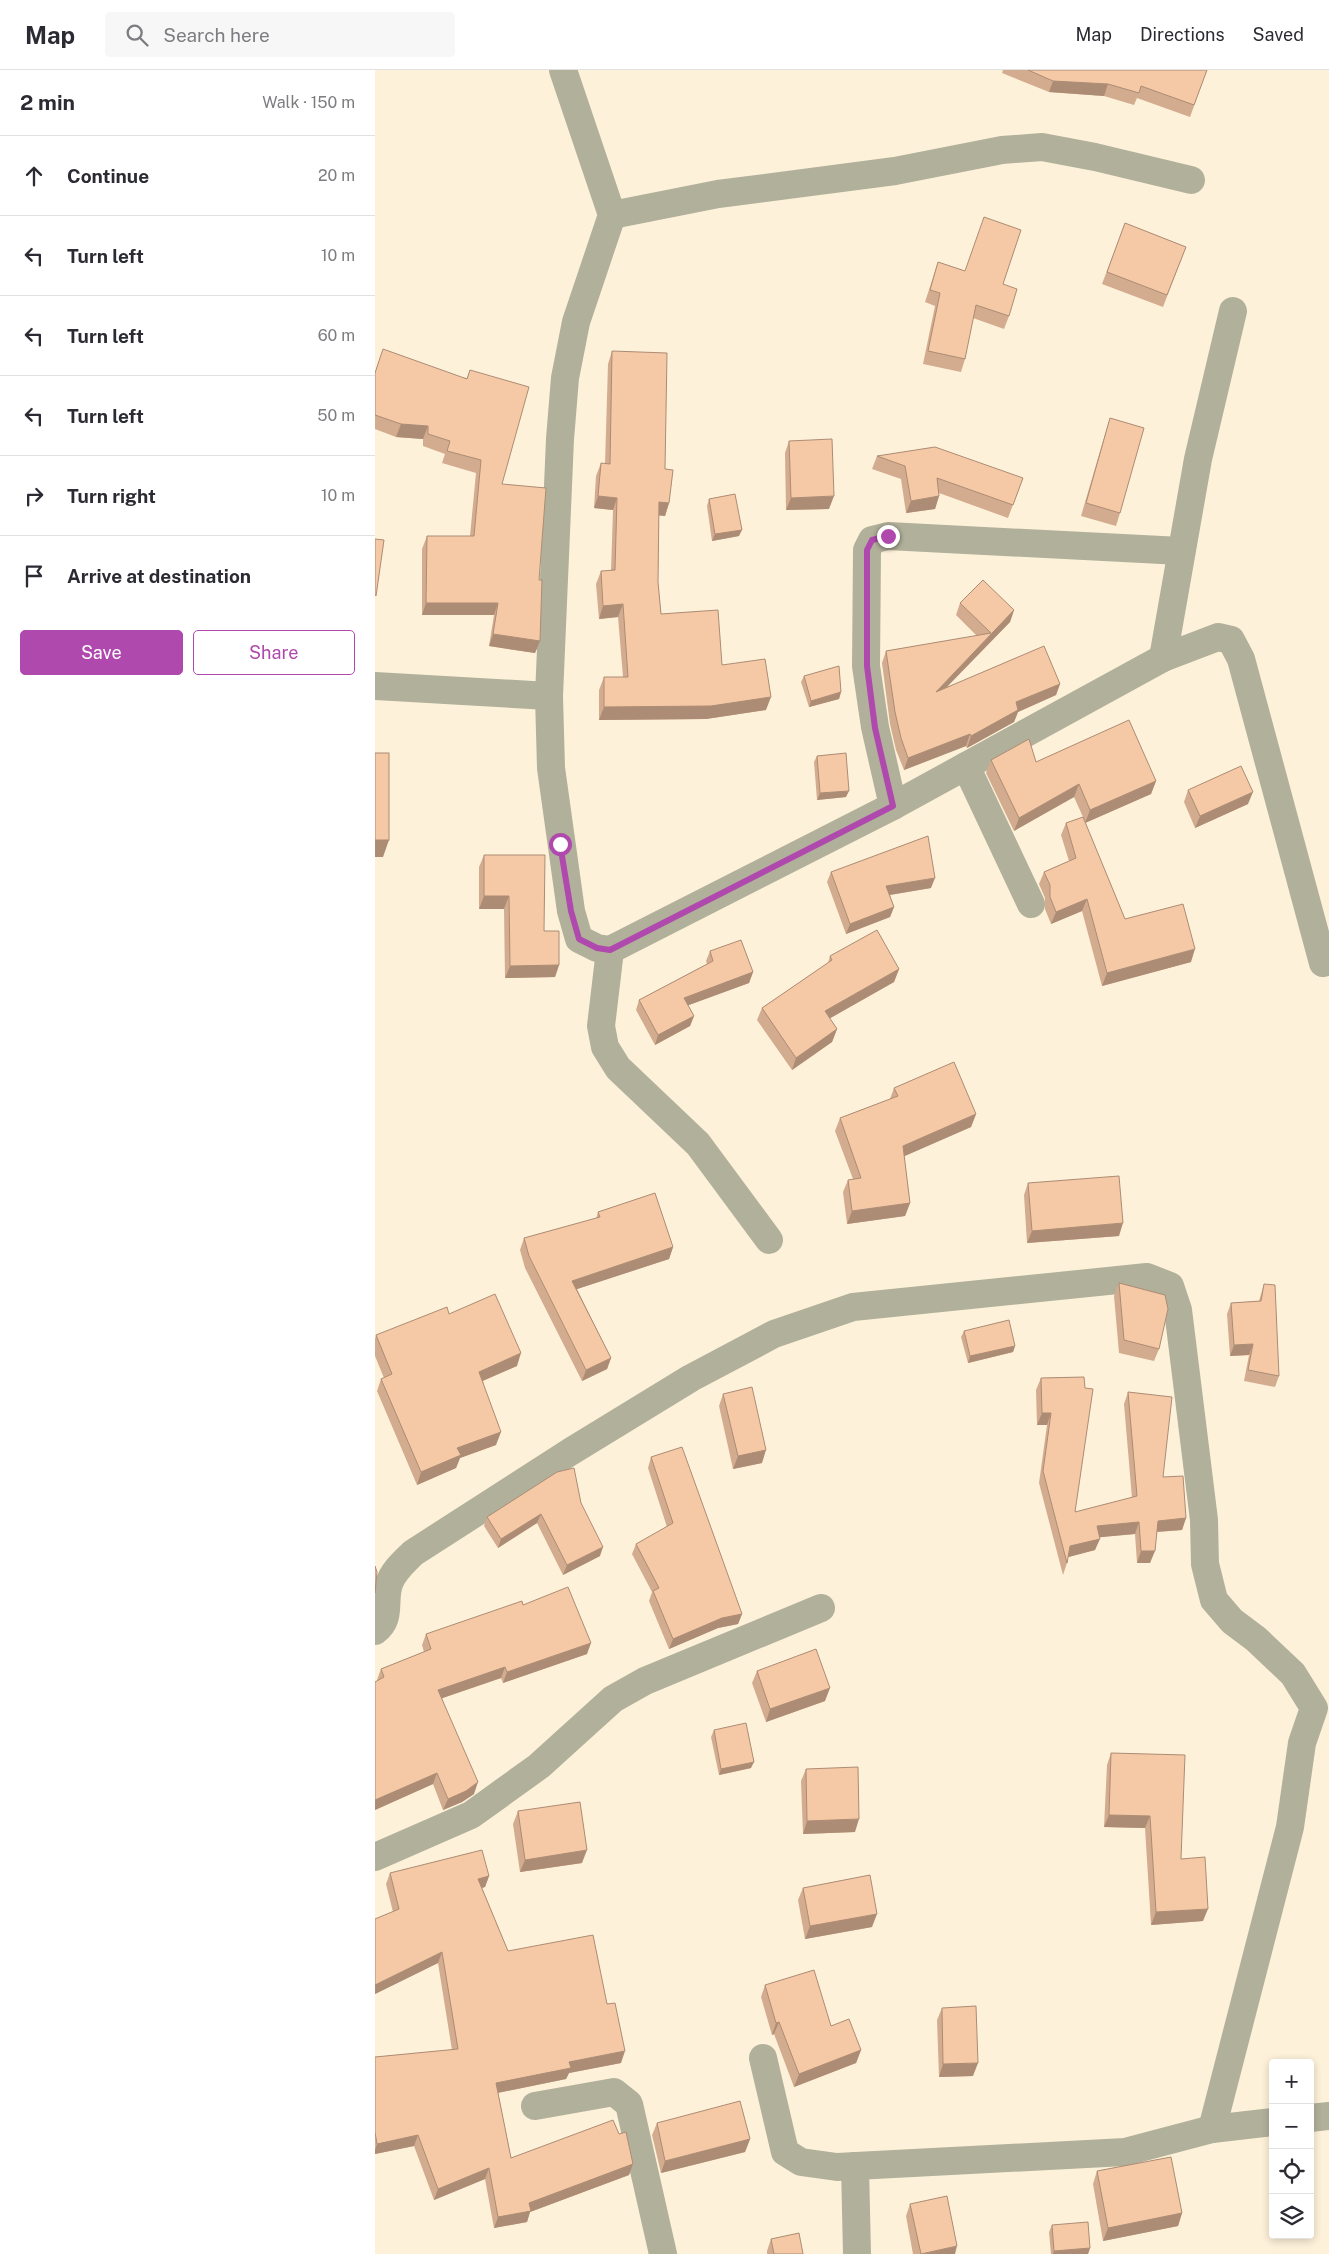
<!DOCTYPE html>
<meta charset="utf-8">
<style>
body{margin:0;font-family:"Public Sans",sans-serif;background:#f7f7f7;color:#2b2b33}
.controls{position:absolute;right:15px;bottom:15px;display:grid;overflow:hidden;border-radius:5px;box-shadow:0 2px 8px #0003}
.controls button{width:45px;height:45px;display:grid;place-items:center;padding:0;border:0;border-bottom:1px solid #e1e1e2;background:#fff;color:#2b2b33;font:25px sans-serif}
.stop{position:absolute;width:15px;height:15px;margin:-11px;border:4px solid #b049ad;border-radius:50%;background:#fff}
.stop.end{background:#b049ad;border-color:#fff;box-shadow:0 1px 5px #0008}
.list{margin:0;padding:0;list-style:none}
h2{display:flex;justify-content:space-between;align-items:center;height:65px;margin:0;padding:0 20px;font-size:21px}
h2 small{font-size:16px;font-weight:400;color:#7c7c81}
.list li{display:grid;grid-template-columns:32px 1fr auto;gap:15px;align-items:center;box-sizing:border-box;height:80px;padding:0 20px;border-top:1px solid #e1e1e2}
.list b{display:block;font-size:19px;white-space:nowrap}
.list em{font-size:16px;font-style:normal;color:#7c7c81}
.actions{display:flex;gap:10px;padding:15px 20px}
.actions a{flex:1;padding:11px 0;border:1px solid #b049ad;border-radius:5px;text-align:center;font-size:18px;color:#b049ad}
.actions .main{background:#b049ad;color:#fff}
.icon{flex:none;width:28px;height:28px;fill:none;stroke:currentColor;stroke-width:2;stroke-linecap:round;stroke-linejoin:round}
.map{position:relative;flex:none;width:954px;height:2184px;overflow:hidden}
header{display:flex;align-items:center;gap:30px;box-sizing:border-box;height:70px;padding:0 25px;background:#fff;border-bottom:1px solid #e1e1e2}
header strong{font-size:24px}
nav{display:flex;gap:28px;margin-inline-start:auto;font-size:18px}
.search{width:350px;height:45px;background:#f7f7f7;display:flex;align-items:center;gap:12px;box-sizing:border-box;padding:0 18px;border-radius:5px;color:#7c7c81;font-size:19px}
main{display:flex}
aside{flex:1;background:#fff}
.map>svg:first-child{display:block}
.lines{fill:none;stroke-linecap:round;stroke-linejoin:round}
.minor{stroke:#b1b09a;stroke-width:28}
.wall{fill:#d3ac8f}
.shaded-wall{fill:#ac8c74}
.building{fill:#f5c8a6;stroke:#ac8c74}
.route{stroke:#b049ad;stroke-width:6}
</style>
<header>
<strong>Map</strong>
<div class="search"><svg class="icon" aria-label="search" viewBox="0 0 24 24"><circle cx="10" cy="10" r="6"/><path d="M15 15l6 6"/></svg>Search here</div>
<nav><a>Map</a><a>Directions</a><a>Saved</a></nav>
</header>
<main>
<aside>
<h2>2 min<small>Walk · 150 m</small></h2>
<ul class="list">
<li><svg class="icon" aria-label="ahead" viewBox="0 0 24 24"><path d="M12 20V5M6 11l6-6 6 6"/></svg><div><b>Continue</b></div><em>20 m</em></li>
<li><svg class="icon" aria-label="left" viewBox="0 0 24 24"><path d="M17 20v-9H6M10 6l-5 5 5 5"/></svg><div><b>Turn left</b></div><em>10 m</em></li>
<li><svg class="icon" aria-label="left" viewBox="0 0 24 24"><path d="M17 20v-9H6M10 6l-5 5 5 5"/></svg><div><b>Turn left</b></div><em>60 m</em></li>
<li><svg class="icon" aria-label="left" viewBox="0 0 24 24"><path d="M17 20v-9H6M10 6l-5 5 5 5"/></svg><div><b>Turn left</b></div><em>50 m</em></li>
<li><svg class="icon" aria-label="right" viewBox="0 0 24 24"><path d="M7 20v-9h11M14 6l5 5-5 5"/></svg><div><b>Turn right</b></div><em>10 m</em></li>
<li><svg class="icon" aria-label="arrive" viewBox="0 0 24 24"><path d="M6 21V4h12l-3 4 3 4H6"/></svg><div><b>Arrive at destination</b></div></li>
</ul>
<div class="actions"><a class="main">Save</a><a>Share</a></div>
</aside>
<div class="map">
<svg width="954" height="2184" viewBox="0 0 954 2184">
<rect width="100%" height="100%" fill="#fef1d9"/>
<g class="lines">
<!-- minor -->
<g class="minor">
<path d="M188 0 237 145 201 252 190 308 185 369 174 626 176 698 196 841 204 869 222 878 235 880 518 736 788 588 843 567 856 570 866 589 948 893"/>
<path d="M237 145 343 124 520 101 627 80 667 77 720 87 816 110"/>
<path d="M788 588 823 389 858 241"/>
<path d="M0 616 174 626"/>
<path d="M591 696 656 834"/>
<path d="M518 736 500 657 491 596 492 480 497 470 513 466 806 481"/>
<path d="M235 880 226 956 230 977 243 998 323 1074 394 1170"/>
<path d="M0 1561C17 1549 8 1531 14 1514 18 1501 29 1492 38 1483L195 1382 316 1308 399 1264 478 1237 772 1207 795 1216 803 1240 829 1450 830 1494 839 1530 857 1551 881 1569 918 1604 939 1638 927 1673 915 1757 837 2059"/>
<path d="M0 1787 96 1745 164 1696 238 1629 270 1611 446 1538"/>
<path d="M388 1988 410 2082 426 2092 462 2097 750 2082 837 2059 898 2052"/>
<path d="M160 2036 239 2022 254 2034 288 2184"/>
<path d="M935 2048 954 2046"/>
<path d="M480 2096 482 2184"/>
</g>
</g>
<!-- wall -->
<g class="wall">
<path d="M628 0H832L815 47 762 28 759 35 729 26 674 22 627 3Z"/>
<path d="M750 153 811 177 788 237 727 214Z"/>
<path d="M563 192 628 214 634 246 629 259 598 248 590 289 586 302 548 294 560 236 550 232Z"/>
<path d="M237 281 290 399 294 433 290 446 284 445 283 512 286 544 347 595 391 640 331 649 224 650V620L229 607H248L243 547 224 549 221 514 226 501H236L238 440 219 438 221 406 226 393 230 394 233 294Z"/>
<path d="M95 300 127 414 164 510 165 571 160 583 114 576 119 545H47V479L52 466H95L101 403 67 393 70 384 48 376V369L21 367 0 359V302L92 308Z"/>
<path d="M735 348 745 443 741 456 706 446 731 361Z"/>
<path d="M414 371 454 439 411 440 410 383Z"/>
<path d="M502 386 648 408 633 448 564 423V426L560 439 531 443 526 409 497 399Z"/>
<path d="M334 429 364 466 337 471 332 436Z"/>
<path d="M585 533 639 540 635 552 573 616 685 614 681 625 643 642 639 652 592 678 591 676 529 700 521 680 515 654 507 593 511 581 602 566 581 545Z"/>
<path d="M429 606 466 622 464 629 434 637 426 612Z"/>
<path d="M442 686 471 727 442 730 439 692Z"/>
<path d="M616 690 661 692 781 711 776 724 710 753 750 849 816 892 727 916 707 841 676 854 670 839V828L664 814 669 802 694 791 686 765 691 753 708 747 699 727 639 761 611 703Z"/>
<path d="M813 720 873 734 820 758 809 732Z"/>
<path d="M109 785 169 861 184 895 180 907 130 908 129 839H104V797Z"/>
<path d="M456 802 556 818 515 825 519 837 515 847 471 864 452 812Z"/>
<path d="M335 881 378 902 374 913 313 935 319 946 315 956 280 975 261 940 264 930 332 894 331 891Z"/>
<path d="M455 886 524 899 519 912 455 948 462 959 457 972 417 1000 382 950 387 938 453 893Z"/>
<path d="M519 1018 601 1044 596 1057 529 1086 535 1133 530 1146 472 1154 468 1122 473 1110 478 1109 460 1061 465 1048 515 1029Z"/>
<path d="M653 1113 744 1166 652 1173 649 1125Z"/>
<path d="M223 1142 298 1177 294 1189 202 1219 236 1288 232 1299 207 1311 150 1198 145 1180 149 1168 221 1149Z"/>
<path d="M744 1213 784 1279 779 1291 744 1283 739 1226Z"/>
<path d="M889 1214 904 1306 900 1317 869 1311 874 1285 855 1286 852 1244 856 1233 884 1231Z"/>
<path d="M589 1261 640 1276 638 1282 593 1293 586 1267Z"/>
<path d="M1 1265 142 1296 108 1311 121 1375 85 1388 81 1398 42 1415 2 1321 6 1309 9 1308 0 1286V1269Z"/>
<path d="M709 1307 700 1442 757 1428 749 1334 753 1322 788 1407 811 1448 807 1460 782 1462 775 1493H762L760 1464 724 1467 720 1480 693 1487 692 1493 688 1505 664 1413 672 1355H662L661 1320 666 1308Z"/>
<path d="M348 1324 387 1393 358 1399 344 1336Z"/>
<path d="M276 1387 367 1544 363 1554 343 1558 294 1579 274 1531 277 1522 257 1484 261 1474 292 1457 273 1398Z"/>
<path d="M206 1433 225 1486 188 1505 162 1453 123 1478 109 1456 112 1447Z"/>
<path d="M148 1535 212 1584 128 1613 126 1608 67 1628 99 1724 87 1732 68 1740 58 1714 0 1740V1612L2 1611V1610L6 1599 49 1582 47 1575 51 1564Z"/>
<path d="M382 1601 450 1631 391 1652 377 1613Z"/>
<path d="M339 1660 376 1698 344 1705 336 1667Z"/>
<path d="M736 1683 806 1789 828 1851 776 1855 770 1758 729 1757 732 1695Z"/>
<path d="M431 1699 480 1762 428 1764 426 1711Z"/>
<path d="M143 1741 207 1793 145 1802 138 1754Z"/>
<path d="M15 1803 114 1806 110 1817 107 1818 133 1881 232 1934 246 1993 194 2003 191 2009 123 2023 136 2088 244 2064 258 2094 254 2105 155 2142 152 2152 119 2158 110 2109 59 2130 39 2076 0 2084V1987L77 1980 63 1893 0 1924V1849L18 1842 11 1814Z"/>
<path d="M428 1818 497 1857 430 1869 423 1830Z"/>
<path d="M390 1915 456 1956 486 1980 481 1993 419 2017 399 1964 397 1965 386 1927Z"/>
<path d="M567 1938 598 2006 564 2007 562 1950Z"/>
<path d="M282 2053 375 2069 370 2082 286 2103 277 2065Z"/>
<path d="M722 2101 807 2143 803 2156 728 2171 718 2114Z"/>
<path d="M535 2134 580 2184H538L531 2146Z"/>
<path d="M677 2155 715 2178 713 2184H676L674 2162Z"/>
<path d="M396 2169 428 2184H392V2181Z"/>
</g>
<!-- shaded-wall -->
<g class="shaded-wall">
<path d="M678 11 733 14 729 26 674 22Z"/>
<path d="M26 354 53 356 48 369 21 367Z"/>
<path d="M223 426 242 428 238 440 219 438Z"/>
<path d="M459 426 454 439 411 440 416 428Z"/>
<path d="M564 426 560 439 531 443 536 431Z"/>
<path d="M284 432 294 433 290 446 279 445Z"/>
<path d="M367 460 364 466 337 471 340 464Z"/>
<path d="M51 533H123L119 545H47Z"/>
<path d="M248 534 243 547 224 549 228 536Z"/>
<path d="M639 540 635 552 556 633 561 622Z"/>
<path d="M118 564 165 571 160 583 114 576Z"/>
<path d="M685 614 681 625 643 642 639 652 592 678 596 666 641 632Z"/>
<path d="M466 622 464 629 434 637 436 631Z"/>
<path d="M396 627 391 640 331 649 224 650 229 637Z"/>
<path d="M595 664 591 676 529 700 533 688Z"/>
<path d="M781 711 776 724 710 753 715 740Z"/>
<path d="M704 714 699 727 639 761 644 748Z"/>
<path d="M474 721 471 727 442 730 445 723Z"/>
<path d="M878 722 873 734 820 758 825 746Z"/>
<path d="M0 770H14L8 787H0Z"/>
<path d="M560 808 556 818 508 826 511 816Z"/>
<path d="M109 826H134L129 839H104Z"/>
<path d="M712 829 707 841 676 854 681 842Z"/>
<path d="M519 837 515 847 471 864 475 854Z"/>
<path d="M820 879 816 892 727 916 732 903Z"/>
<path d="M184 895 180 907 130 908 135 896Z"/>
<path d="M524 899 519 912 445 954 450 941Z"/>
<path d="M378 902 374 913 306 938 309 928Z"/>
<path d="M319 946 315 956 280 975 283 965Z"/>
<path d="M462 959 457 972 417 1000 421 988Z"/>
<path d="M601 1044 596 1057 523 1089 528 1076Z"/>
<path d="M535 1133 530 1146 472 1154 477 1141Z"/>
<path d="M748 1153 744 1166 652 1173 657 1161Z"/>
<path d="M298 1177 294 1189 193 1222 197 1211Z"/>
<path d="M878 1274 874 1285 855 1286 859 1275Z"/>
<path d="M640 1276 638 1282 593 1293 595 1286Z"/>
<path d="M146 1283 142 1296 100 1314 104 1302Z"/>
<path d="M236 1288 232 1299 207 1311 211 1300Z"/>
<path d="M667 1343H676L672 1355H662Z"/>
<path d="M126 1362 121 1375 85 1388 81 1398 42 1415 46 1402 82 1378Z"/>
<path d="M391 1380 387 1393 358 1399 363 1386Z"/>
<path d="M166 1444 162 1453 123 1478 126 1469Z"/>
<path d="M811 1448 807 1460 779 1462 783 1451Z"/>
<path d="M764 1452 760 1464 717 1468 722 1456Z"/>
<path d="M725 1469 720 1480 690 1488 695 1476Z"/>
<path d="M228 1477 225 1486 188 1505 192 1495Z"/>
<path d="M766 1481H780L775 1493H762Z"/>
<path d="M367 1544 363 1554 343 1558 294 1579 298 1569 347 1548Z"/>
<path d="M216 1573 212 1584 128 1613 132 1602Z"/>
<path d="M130 1597 126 1608 59 1631 63 1620Z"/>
<path d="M455 1618 450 1631 391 1652 395 1639Z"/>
<path d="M379 1692 376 1698 344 1705 346 1699Z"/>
<path d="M62 1703 58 1714 0 1740V1730Z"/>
<path d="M103 1712 99 1724 87 1732 68 1740 73 1729Z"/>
<path d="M734 1745 775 1746 770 1758 729 1757Z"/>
<path d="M484 1749 480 1762 428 1764 432 1751Z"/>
<path d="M212 1780 207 1793 145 1802 150 1790Z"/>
<path d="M114 1806 110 1817 99 1820 103 1809Z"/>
<path d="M833 1839 828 1851 776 1855 781 1842Z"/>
<path d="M502 1844 497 1857 430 1869 435 1856Z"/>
<path d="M67 1882 63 1893 0 1924V1915Z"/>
<path d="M404 1952 399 1964 397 1965 401 1953Z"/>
<path d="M486 1980 481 1993 419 2017 424 2004Z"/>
<path d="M250 1981 246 1993 194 2003 191 2009 117 2024 121 2013 194 1992Z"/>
<path d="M603 1993 598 2006 564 2007 568 1994Z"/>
<path d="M43 2065 39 2076 0 2084V2080L2 2074Z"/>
<path d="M375 2069 370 2082 286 2103 290 2091Z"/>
<path d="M258 2094 254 2105 155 2142 152 2152 119 2158 123 2147 154 2133Z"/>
<path d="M114 2098 110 2109 59 2130 63 2119Z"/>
<path d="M807 2143 803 2156 728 2171 733 2158Z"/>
<path d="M582 2176 580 2184H548Z"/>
<path d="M715 2178 713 2184H678L679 2181Z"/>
</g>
<!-- building -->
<g class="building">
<path d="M653 0H832L819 35 766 16 764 23 733 14 678 11Z"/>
<path d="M609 147 646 160 628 214 642 219 634 246 601 235 590 289 553 281 565 223 555 220 563 192 590 201Z"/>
<path d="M750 153 811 177 792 225 732 202Z"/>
<path d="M8 279 92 309 95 300 154 317 127 414 171 418 164 510H167L165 571 118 564 123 533H51L52 466H99L106 390 72 381 75 371 53 364V356L26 354 0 345V303Z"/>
<path d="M237 281 292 283 290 399 298 400 294 433 284 432 283 512 286 544 343 540 347 595 390 589 396 627 336 636 229 637V607H253L248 534 228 536 226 501 240 500 242 428 223 426 226 393 235 394Z"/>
<path d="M735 348 769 358 745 443 711 433Z"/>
<path d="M457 369 459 426 416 428 414 371Z"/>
<path d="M560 377 648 408 638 435 562 408 564 426 536 431 530 396 502 386Z"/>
<path d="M360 424 367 460 340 464 334 429Z"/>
<path d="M0 469 9 470 1 526 0 525Z"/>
<path d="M608 510 639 540 561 622 669 576 685 614 641 632 643 640 596 666 595 664 533 688 526 668 520 642 511 581 616 563 585 533Z"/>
<path d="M464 596 466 622 436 631 429 606Z"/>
<path d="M754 650 781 711 715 740 704 714 644 748 616 690 654 669 661 692Z"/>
<rect x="0" y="683" width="14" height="87"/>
<path d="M471 683 474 721 445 723 442 686Z"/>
<path d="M866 696 878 722 825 746 813 720Z"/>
<path d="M708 747 750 849 808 834 820 879 732 903 712 829 681 842 675 827V815L669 802 701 788 691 753Z"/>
<path d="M553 766 560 808 511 816 519 837 475 854 456 802Z"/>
<path d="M109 785H170L169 861H184V895L135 896 134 826H109Z"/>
<path d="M502 860 524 899 450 941 462 959 421 988 387 938 457 890 455 886Z"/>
<path d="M366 870 378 902 309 928 319 946 283 965 264 930 338 891 335 881Z"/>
<path d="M579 992 601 1044 528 1076 535 1133 477 1141 473 1110 486 1108 465 1048 523 1026 519 1018Z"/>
<path d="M744 1106 748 1153 657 1161 653 1113Z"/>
<path d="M280 1123 298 1177 197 1211 236 1288 211 1300 154 1186 149 1168 225 1147 223 1142Z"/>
<path d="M744 1213 790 1225 793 1239 784 1279 749 1270Z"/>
<path d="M889 1214 900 1215 904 1306 873 1300 878 1274 859 1275 856 1233 886 1231Z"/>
<path d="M120 1224 146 1283 104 1302 126 1362 82 1378 86 1385 46 1402 6 1309 17 1304 1 1265 72 1237 74 1244Z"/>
<path d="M634 1250 640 1276 595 1286 589 1261Z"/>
<path d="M709 1307 710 1318 718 1319 700 1442 762 1426 753 1322 797 1327 788 1407 808 1406 811 1448 783 1451 780 1481H766L764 1452 722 1456 725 1469 695 1476 692 1493 668 1401 676 1343H667L666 1308Z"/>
<path d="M377 1317 391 1380 363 1386 348 1324Z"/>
<path d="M307 1377 367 1544 347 1548 298 1569 278 1521 284 1518 261 1474 298 1453 276 1387Z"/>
<path d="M199 1398 206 1433 228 1477 192 1495 166 1444 126 1469 112 1447 182 1402Z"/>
<path d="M0 1496 2 1502 0 1523Z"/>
<path d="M193 1517 216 1573 132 1602 130 1597 63 1620 103 1712 91 1721 73 1729 62 1703 0 1730V1612L9 1607 6 1599 56 1579 51 1564 147 1531 148 1535Z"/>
<path d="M441 1579 455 1618 395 1639 382 1601Z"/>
<path d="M371 1653 379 1692 346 1699 339 1660Z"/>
<path d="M736 1683 810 1685 806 1789 830 1787 833 1839 781 1842 775 1746 734 1745Z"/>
<path d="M483 1697 484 1749 432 1751 431 1699Z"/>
<path d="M205 1732 212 1780 150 1790 143 1741Z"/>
<path d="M107 1780 114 1806 103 1809 133 1881 218 1865 232 1934 240 1933 250 1981 194 1992 196 1998 121 2013 136 2088 238 2050 244 2064 251 2062 258 2094 154 2133 156 2141 123 2147 114 2098 63 2119 43 2065 2 2074 0 2062V1987L83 1979 67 1882 0 1915V1849L24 1839 15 1803Z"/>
<path d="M495 1805 502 1844 435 1856 428 1818Z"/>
<path d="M439 1900 456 1956 474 1949 486 1980 424 2004 404 1952 401 1953 390 1915Z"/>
<path d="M601 1936 603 1993 568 1994 567 1938Z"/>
<path d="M365 2031 375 2069 290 2091 282 2053Z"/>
<path d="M796 2087 807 2143 733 2158 722 2101Z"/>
<path d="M572 2126 582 2176 546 2184 535 2134Z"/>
<path d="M713 2152 715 2178 679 2181 677 2155Z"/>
<path d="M424 2163 428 2184H399L396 2169Z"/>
</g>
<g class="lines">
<!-- route -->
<path class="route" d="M185 774 196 841 204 869 222 878 235 880 518 736 500 658 492 596V480L497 470 513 466"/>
</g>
</svg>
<div class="controls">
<button>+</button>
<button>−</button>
<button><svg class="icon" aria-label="locate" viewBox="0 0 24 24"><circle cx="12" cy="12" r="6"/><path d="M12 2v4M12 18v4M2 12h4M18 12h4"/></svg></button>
<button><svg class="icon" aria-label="layers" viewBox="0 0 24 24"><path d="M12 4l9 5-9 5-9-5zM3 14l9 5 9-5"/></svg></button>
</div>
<div class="stop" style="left:185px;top:774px"></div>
<div class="stop end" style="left:513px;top:466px"></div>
</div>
</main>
